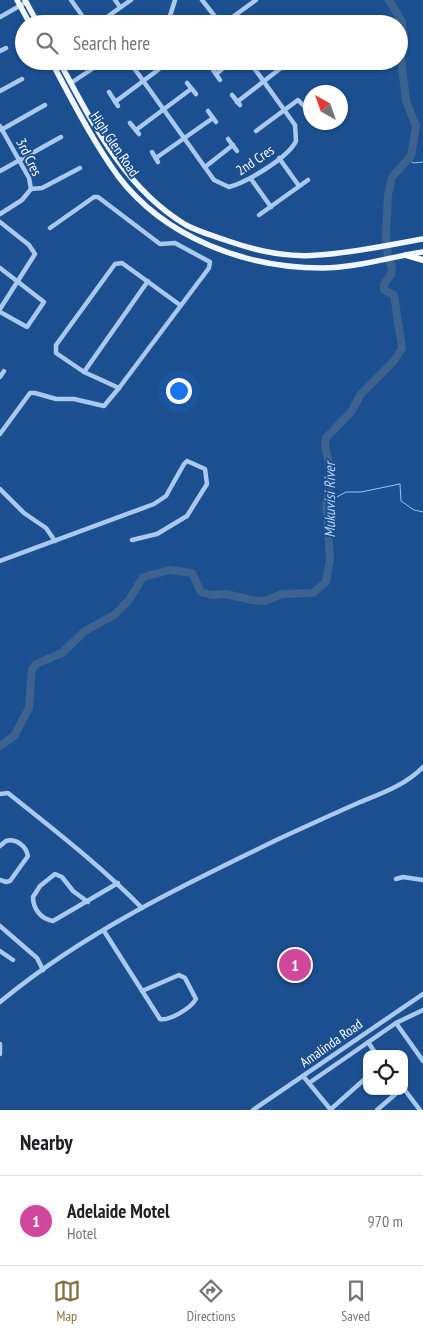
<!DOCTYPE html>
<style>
body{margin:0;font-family:"PT Sans Narrow",sans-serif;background:#f6f6f6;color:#202124}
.controls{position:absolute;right:15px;bottom:15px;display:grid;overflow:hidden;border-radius:10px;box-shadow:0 1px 4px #0004}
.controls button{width:45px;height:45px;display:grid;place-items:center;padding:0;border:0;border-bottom:1px solid #e0e0e0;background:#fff;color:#202124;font:25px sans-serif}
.compass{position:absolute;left:303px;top:85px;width:45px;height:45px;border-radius:50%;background:#fff;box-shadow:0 1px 4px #0004;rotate:320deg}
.you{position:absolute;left:178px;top:390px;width:18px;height:18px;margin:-12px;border:4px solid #fff;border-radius:50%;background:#1a73e8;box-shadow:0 0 0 8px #1a73e833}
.badge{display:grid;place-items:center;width:32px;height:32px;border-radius:50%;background:#847042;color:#fff;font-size:16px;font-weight:700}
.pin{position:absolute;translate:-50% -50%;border:2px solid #fff;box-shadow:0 1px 5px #0006}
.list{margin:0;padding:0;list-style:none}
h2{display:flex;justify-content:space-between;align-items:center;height:65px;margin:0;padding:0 20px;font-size:21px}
h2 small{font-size:16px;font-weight:400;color:#757577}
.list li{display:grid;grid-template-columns:32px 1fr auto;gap:15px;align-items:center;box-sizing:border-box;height:90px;padding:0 20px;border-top:1px solid #e0e0e0}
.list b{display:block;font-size:19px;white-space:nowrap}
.list p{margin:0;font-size:16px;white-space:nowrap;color:#757577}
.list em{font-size:16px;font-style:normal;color:#757577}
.icon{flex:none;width:28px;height:28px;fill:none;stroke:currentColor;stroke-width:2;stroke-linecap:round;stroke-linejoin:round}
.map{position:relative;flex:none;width:423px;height:1110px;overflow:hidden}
.search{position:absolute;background:#fff;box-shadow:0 1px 4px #0004;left:15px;right:15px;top:15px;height:55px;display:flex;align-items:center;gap:12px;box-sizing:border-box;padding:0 18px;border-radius:28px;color:#757577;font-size:19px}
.sheet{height:155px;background:#fff}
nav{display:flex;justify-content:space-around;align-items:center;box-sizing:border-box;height:70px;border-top:1px solid #e0e0e0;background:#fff;font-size:14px;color:#757577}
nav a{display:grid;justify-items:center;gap:2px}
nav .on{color:#847042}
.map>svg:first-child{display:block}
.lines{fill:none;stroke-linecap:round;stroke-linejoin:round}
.stream{stroke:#9cc4f0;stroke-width:1}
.river{stroke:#3c6290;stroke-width:8}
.minor{stroke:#a9c9ee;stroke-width:4.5}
.major{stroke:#f0f6ff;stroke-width:5.5}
.highway{stroke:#fff;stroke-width:6}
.labels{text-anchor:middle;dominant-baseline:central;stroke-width:4;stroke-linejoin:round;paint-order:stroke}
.street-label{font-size:14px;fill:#fff;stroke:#1b4f8f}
.water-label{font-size:15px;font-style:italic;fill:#b5d3f5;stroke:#1b4f8f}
</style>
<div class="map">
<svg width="423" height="1110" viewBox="0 0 423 1110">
<rect width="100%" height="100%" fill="#1b4f8f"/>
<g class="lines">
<!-- stream -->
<g class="stream">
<path d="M409 158 413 163 423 162"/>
<path d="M326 503 346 492H361L400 484 401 501 414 510 423 512"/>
</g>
<!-- river -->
<path class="river" d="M0 746 14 736 29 708 32 669 36 664 62 653 85 631 114 615 129 600 143 577 170 570 192 573 201 592 212 595 226 594 252 600 265 601 282 594 313 593 326 582 330 559 326 503 332 478 325 445 326 438 351 412 361 394 394 361 402 348 394 295 384 290V284L391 275 392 267 388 259 386 236 388 195 392 177 411 156 416 126 406 101 401 59 404 38 402 22 389 0"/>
<!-- minor -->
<g class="minor">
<path d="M71 0 88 24"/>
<path d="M115 0 120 7"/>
<path d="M202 0 221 24"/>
<path d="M0 17 23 4"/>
<path d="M272 21 274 24"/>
<path d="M97 24 131 0"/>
<path d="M159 24 170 16 175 0"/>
<path d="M223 24 256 0"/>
<path d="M0 51 6 48"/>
<path d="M129 61 214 180 229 187C247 182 288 158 296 141L295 125 249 61"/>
<path d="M300 61 302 63"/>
<path d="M211 67 220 80"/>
<path d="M216 74 232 61"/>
<path d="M71 83 104 61"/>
<path d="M187 83 196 94"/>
<path d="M0 91 22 79"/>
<path d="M109 92 118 106"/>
<path d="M232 95 240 105"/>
<path d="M115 102 170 61"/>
<path d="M237 102 290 61"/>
<path d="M208 111 216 122"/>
<path d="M130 123 139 134"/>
<path d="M0 126 29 178 31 189 22 200 0 214"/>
<path d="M1 130 45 105"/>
<path d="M136 130 191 89"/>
<path d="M256 131 298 100 309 111"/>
<path d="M228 139 237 151"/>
<path d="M152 152 158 162"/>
<path d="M156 158 213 118"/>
<path d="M279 158 299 186"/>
<path d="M205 167 233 145"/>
<path d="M0 171 61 137"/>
<path d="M251 179 271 207"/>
<path d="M31 189 42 188 80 168"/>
<path d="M259 215 308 180"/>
<path d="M0 222 29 245 35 254 0 309"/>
<path d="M50 228 94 197H98L160 244 175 243 210 262 209 268 119 388 84 372 56 353V345L115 264 122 263 180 305"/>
<path d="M0 268 44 302 27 327 0 312"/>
<path d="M84 372 148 281"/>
<path d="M0 377 4 371"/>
<path d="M0 434 30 393H35L56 399H74L104 406 119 388"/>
<path d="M0 489 24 513 46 528 55 541"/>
<path d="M0 561 154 504 166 496 184 464 187 461 205 469 207 484 187 516 157 534 132 540"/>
<path d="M0 794 8 793C54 830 101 866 142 908"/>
<path d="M0 846 6 841C16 838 26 846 28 856L10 881 6 882 0 880"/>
<path d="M396 879 403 877 423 880"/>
<path d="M88 902 73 891 62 877 55 874 40 886 33 897C33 909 41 919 53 921L118 883"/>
<path d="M0 926 37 958 43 970"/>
<path d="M104 931 160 1019C170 1021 191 1008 196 999L185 978 179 975 142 991"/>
<path d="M0 951 13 960"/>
<path d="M0 1002C84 932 187 883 285 836 309 825 333 814 358 803 382 793 404 786 423 767"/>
<path d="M396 1023 423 1061"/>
<path d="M368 1042 376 1054"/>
<path d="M0 1044V1054"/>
<path d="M303 1076 331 1110"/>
<path d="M309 1083 396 1023 423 1010"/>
<path d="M404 1089 420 1110"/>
<path d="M253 1110 423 994"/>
<path d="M330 1110 367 1077"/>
<path d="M377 1110 399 1091"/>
</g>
<!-- major -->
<g class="major">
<path d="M17 0 30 24"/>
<path d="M25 0 38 24"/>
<path d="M51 61C72 100 92 140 118 176 165 238 246 268 322 268 355 268 390 257 423 252"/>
<path d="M59 61C92 122 124 188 186 225 199 232 214 236 228 241 257 251 287 258 318 255 353 253 388 245 423 239"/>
</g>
<!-- highway -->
<path class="highway" d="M406 255 423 260"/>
</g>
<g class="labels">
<!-- street labels -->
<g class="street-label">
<text transform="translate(115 144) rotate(56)">High Glen Road</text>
<text transform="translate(29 157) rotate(64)">3rd Cres</text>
<text transform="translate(255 160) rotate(-34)">2nd Cres</text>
<text transform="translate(331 1043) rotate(-35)">Amalinda Road</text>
</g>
<!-- water labels -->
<g class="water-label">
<text transform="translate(329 500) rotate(-90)">Mukuvisi River</text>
</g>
</g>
</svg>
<div class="controls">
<button><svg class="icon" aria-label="locate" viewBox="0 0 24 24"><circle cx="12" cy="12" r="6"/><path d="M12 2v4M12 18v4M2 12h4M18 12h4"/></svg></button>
</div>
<svg class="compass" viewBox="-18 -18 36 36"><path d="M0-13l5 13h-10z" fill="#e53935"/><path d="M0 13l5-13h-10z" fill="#757577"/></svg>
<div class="you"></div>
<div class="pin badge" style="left:295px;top:965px;background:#d1479c">1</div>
<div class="search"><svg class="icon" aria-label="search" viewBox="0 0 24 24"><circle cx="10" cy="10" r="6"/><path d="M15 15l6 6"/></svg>Search here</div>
</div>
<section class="sheet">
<h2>Nearby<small></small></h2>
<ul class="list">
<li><span class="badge" style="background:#d1479c">1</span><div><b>Adelaide Motel</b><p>Hotel</p></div><em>970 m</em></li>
</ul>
</section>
<nav>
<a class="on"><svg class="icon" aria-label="map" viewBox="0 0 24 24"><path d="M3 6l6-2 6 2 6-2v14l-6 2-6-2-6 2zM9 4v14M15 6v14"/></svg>Map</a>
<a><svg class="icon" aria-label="directions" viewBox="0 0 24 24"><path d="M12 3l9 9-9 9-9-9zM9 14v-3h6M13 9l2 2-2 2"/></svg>Directions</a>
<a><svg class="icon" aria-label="saved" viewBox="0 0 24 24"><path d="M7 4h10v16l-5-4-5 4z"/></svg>Saved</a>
</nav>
